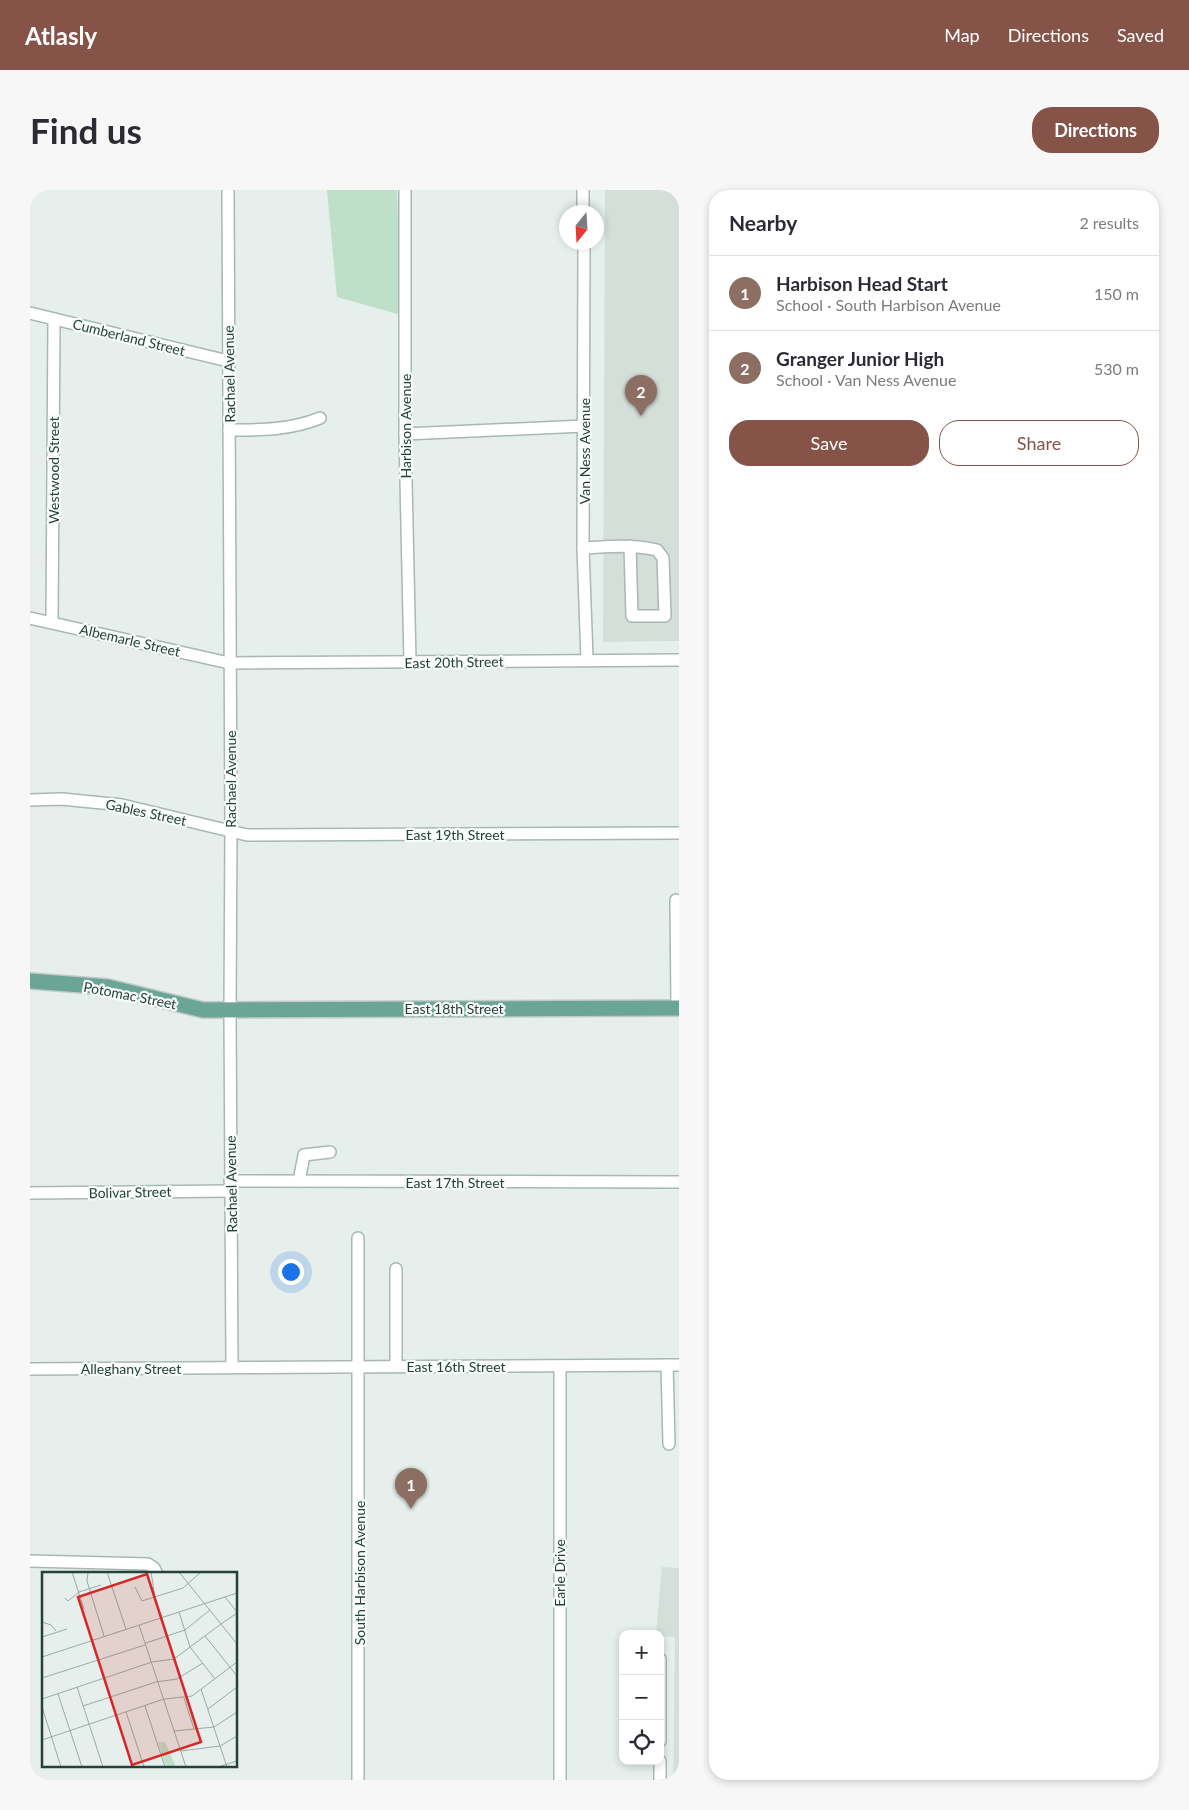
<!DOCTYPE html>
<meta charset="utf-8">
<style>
body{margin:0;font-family:Lato,sans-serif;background:#f7f7f7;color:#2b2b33}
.controls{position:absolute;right:15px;bottom:15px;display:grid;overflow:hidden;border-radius:10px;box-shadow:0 2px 8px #0003}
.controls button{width:45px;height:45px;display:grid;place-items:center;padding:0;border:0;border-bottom:1px solid #e1e1e2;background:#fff;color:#2b2b33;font:25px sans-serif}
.compass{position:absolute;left:529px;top:15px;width:45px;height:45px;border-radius:50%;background:#fff;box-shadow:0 2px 8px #0003;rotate:198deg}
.you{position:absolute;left:260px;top:1081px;width:18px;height:18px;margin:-12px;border:4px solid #fff;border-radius:50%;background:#1a73e8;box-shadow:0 0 0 8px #1a73e833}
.badge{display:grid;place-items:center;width:32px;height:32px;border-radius:50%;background:#855347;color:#fff;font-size:16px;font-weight:700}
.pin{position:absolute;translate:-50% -41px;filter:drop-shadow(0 1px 2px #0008)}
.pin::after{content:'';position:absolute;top:26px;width:18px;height:15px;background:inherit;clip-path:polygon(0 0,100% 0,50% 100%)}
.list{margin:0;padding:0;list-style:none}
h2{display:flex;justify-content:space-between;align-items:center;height:65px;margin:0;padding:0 20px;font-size:21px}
h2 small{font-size:16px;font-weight:400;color:#7c7c81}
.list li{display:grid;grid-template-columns:32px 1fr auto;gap:15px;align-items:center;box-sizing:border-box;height:75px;padding:0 20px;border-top:1px solid #e1e1e2}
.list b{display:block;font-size:19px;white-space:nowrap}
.list p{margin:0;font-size:16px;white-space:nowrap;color:#7c7c81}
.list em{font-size:16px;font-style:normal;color:#7c7c81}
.actions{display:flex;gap:10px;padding:15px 20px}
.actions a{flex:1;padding:11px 0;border:1px solid #855347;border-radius:20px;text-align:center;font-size:18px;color:#855347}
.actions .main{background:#855347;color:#fff}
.icon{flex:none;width:28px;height:28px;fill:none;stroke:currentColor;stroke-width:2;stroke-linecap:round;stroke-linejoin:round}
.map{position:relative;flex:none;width:649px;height:1590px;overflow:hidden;border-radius:20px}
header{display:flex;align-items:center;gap:30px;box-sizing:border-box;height:70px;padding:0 25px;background:#855347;color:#fff}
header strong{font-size:24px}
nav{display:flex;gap:28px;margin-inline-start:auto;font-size:18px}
.intro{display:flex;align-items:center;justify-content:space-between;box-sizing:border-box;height:120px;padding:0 30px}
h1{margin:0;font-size:35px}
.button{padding:12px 22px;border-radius:20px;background:#855347;color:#fff;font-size:18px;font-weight:700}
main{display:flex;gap:30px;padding:0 30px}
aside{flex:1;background:#fff;border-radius:20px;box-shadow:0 2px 8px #0003}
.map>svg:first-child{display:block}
.built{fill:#d4dfda}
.green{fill:#bfe0c8}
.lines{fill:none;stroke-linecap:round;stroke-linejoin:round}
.minor-casing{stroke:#a8b8b2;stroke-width:14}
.major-casing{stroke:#c2cac8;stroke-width:18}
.minor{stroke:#fff;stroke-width:11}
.major{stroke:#6aa596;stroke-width:15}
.labels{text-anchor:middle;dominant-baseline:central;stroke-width:4.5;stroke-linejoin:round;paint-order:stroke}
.street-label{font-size:14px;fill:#24423a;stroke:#f7fbf9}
.inset-road{fill:none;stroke:#98aaa4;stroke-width:1}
.view{fill:#d62828;fill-opacity:0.15;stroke:#d62828;stroke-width:2.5}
.inset-edge{fill:none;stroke:#24423a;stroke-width:2.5}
</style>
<header>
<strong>Atlasly</strong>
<nav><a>Map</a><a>Directions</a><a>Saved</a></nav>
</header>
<div class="intro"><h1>Find us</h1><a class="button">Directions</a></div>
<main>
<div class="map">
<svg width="649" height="1590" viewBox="0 0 649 1590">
<rect width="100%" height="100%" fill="#e6efeb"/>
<!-- built -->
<g class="built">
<path d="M575 0H649V451L573 452Z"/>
<path d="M632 1377 649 1378V1590H643L645 1447 630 1446V1444H626Z"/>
</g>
<!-- green -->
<path class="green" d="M297 0H367L371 125 307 107Z"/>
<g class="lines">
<defs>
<g id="minor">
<path d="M198 0 201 636 200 821 202 1177"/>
<path d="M375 0V244L380 472"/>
<path d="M553 0V22"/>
<path d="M554 52 553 358 557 469"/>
<path d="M0 123 198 171"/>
<path d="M199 240C231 240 261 240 290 228"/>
<path d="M375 244 554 236"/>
<path d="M553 358C578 357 602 354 627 360L633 368 635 426H602L600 356"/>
<path d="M0 428 199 473 649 470"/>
<path d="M22 432 24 129"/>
<path d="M0 610 32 609 92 615 217 645 649 643"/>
<path d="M646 710 647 818"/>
<path d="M200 991 649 992"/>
<path d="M269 991 274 965 300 962"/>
<path d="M0 1003 201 1001"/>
<path d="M328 1048V1590"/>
<path d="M637 1175 639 1254"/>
<path d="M366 1176V1079"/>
<path d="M0 1179 649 1175"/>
<path d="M0 1371 118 1374 124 1378 127 1384"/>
<path d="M630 1551V1469"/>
<path d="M530 1590V1176"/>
<path d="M630 1590V1571"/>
</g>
<path id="major" d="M0 791 78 797 173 820 649 818"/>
</defs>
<!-- minor casing -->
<use href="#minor" class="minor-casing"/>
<!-- major casing -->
<use href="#major" class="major-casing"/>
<!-- minor -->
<use href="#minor" class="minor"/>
<!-- major -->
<use href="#major" class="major"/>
</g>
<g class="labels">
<!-- street labels -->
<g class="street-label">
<text transform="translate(99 147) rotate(14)">Cumberland Street</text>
<text transform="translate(199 184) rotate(-91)">Rachael Avenue</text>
<text transform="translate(375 236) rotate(-90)">Harbison Avenue</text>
<text transform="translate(554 261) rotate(-90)">Van Ness Avenue</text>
<text transform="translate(23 280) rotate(-90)">Westwood Street</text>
<text transform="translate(100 450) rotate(13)">Albemarle Street</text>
<text transform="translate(424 472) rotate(-1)">East 20th Street</text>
<text transform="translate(200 589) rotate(-90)">Rachael Avenue</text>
<text transform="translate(116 622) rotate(12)">Gables Street</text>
<text x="425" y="644">East 19th Street</text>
<text transform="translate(100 805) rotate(11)">Potomac Street</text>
<text x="424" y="818">East 18th Street</text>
<text x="425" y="992">East 17th Street</text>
<text transform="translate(201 994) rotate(-91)">Rachael Avenue</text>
<text transform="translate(100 1002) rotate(-1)">Bolivar Street</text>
<text x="426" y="1176">East 16th Street</text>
<text x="101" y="1178">Alleghany Street</text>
<text transform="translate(329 1383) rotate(-90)">South Harbison Avenue</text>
<text transform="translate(529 1383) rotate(-90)">Earle Drive</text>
</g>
</g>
<!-- overview -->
<g transform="translate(12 1382)">
<rect width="195" height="195" fill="#e6efeb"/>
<path d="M116 170H123L134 195H124Z" fill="#bfe0c8"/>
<path class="inset-road" d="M30 0 42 37M46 0 45 9 62 64M65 0 84 57M109 0 113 25M137 0 195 72M93 15 100 29 141 16 159 0M183 25 195 40M23 26 26 29 37 20 59 13M137 40 148 75 173 107M0 50 9 53 14 59M179 52 195 41M97 53 144 195M163 64 195 104M0 65 25 57M104 71 143 58 168 38M0 85 195 21M0 106 103 73M35 115 61 195M159 117 185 195M16 122 40 195M142 126 152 157M0 127 110 90 132 87 179 52M41 134 114 110 135 107 161 91M103 134 123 195M0 135 19 195M166 137 195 115M84 140 102 195M132 159 172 155 195 140M0 168 122 127 150 124 195 90M139 179 178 174 195 164M176 195 195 189"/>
<path class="view" d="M105 2 159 170 90 193 36 25Z"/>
<rect width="195" height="195" class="inset-edge"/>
</g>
</svg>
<div class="controls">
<button>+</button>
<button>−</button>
<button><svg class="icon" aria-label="locate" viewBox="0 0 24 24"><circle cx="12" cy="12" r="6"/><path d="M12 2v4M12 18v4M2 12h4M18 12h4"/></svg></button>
</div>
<svg class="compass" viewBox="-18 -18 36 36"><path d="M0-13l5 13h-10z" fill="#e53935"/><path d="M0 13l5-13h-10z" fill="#7c7c81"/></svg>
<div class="you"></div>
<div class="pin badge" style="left:381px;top:1319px;background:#8d6e63">1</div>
<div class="pin badge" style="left:611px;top:226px;background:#8d6e63">2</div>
</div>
<aside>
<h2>Nearby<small>2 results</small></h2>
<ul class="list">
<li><span class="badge" style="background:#8d6e63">1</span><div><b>Harbison Head Start</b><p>School · South Harbison Avenue</p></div><em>150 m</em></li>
<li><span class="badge" style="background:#8d6e63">2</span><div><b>Granger Junior High</b><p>School · Van Ness Avenue</p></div><em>530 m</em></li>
</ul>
<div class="actions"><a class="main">Save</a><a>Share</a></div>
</aside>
</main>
